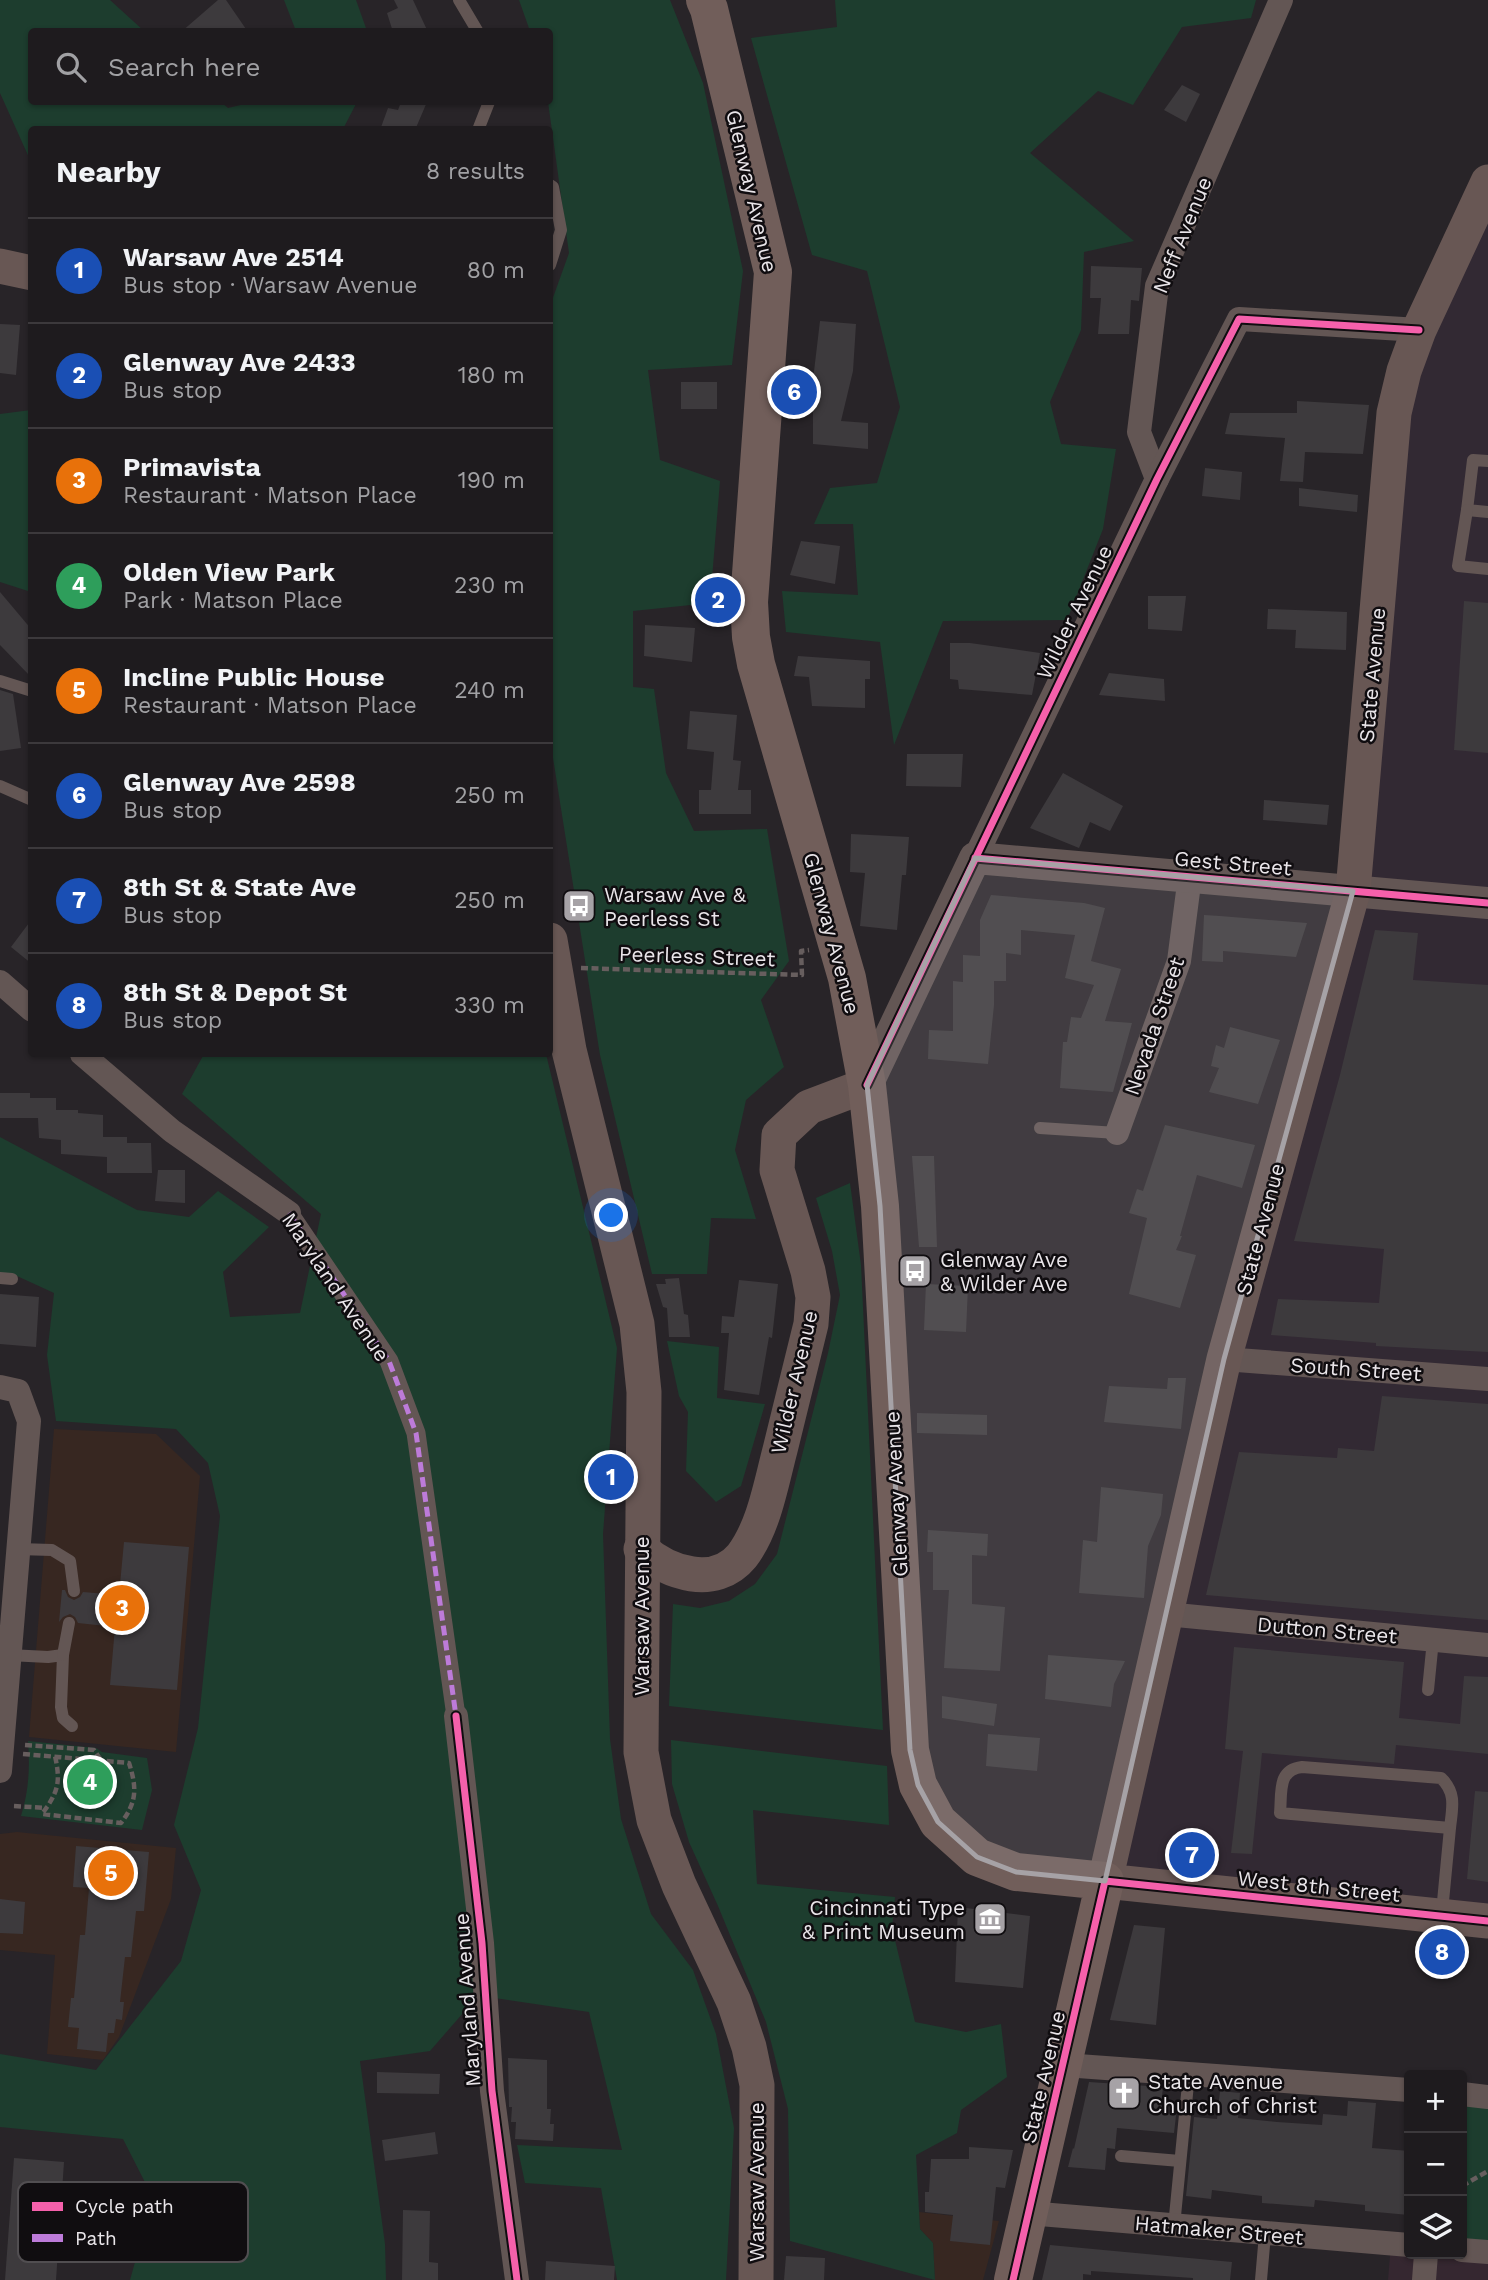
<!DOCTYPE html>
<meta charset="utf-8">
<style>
body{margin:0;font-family:"Work Sans",sans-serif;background:#262427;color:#f1f3f6}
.controls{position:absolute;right:21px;bottom:21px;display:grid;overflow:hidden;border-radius:7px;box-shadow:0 2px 5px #0004}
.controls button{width:63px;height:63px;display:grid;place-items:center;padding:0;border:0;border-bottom:2px solid #3c393c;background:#1e1b1e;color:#f1f3f6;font:35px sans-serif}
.you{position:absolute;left:612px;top:1216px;width:24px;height:24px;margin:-18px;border:5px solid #fff;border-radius:50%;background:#1a73e8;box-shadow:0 0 0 10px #1a73e833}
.badge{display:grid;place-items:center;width:46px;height:46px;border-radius:50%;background:#2563eb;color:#fff;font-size:23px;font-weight:700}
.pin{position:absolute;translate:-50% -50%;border:4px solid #fff;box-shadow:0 2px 7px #0006}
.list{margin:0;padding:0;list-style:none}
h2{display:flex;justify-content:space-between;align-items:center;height:91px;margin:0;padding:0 28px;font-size:30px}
h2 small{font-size:23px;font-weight:400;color:#a1a1a4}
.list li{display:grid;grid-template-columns:46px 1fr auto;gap:21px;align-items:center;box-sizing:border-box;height:105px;padding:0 28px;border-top:2px solid #3c393c}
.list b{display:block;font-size:26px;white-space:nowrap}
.list p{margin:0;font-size:23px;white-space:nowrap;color:#a1a1a4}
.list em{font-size:23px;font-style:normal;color:#a1a1a4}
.icon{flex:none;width:38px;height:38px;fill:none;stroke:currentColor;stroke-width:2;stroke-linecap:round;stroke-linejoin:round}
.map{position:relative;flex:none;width:1488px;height:2280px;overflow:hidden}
.search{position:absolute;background:#1e1b1e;box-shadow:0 2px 5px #0004;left:28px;top:28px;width:525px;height:77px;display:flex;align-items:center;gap:18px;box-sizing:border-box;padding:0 24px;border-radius:7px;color:#a1a1a4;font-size:26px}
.panel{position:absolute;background:#1e1b1e;box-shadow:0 2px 5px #0004;left:28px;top:126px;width:525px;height:931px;border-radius:7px}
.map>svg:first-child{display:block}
.commercial{fill:#372721}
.built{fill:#322933}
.education{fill:#352730}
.green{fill:#1d3d2e}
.building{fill:#3d3a3d}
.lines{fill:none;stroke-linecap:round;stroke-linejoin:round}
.path{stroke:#675e5e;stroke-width:4.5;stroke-dasharray:7 3.5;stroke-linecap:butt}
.service{stroke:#635654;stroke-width:12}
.pedestrian{stroke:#635654;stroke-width:19}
.minor{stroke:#635654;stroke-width:24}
.tertiary{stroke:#635654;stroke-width:32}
.secondary{stroke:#685754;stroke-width:35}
.primary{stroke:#715e5a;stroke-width:38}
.quiet{stroke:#bd7bd9;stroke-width:5;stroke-dasharray:10 5;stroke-linecap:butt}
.cycleway-casing{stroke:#100d10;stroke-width:11}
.cycleway{stroke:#f560ab;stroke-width:7}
.marked{fill:#a6a2a6;fill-opacity:0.2;stroke:#a6a2a6;stroke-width:5;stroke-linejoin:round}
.labels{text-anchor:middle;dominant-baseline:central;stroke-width:5;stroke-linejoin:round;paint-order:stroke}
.street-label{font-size:21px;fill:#eae6ea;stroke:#100d10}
.poi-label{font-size:21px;fill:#eae6ea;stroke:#100d10;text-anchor:start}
.key{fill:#100d10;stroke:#514e51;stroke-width:2}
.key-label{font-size:19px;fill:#eae6ea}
</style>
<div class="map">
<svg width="1488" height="2280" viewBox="0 0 1488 2280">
<rect width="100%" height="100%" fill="#282428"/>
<!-- commercial -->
<g class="commercial">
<path d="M54 1429 156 1434 200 1476 176 1752 29 1737Z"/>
<path d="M17 1832 176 1848 171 1899 119 2037 103 2060 47 2054 55 1955 0 1950V1834Z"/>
<path d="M919 2212 999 2221 983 2280H935L933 2243 920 2229Z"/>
</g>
<!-- built -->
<path class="built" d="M1488 182V1921L1134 1883 1115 1843 1353 891 1394 413Z"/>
<!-- education -->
<path class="education" d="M1391 2244 1409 2254 1488 2252V2280H1388Z"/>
<!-- green -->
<g class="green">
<path d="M0 0H110L144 31 32 32V102H221L228 108 253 102H357L343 129 32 130 31 162 0 93Z"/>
<path d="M284 0H356L367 31H296Z"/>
<path d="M519 0H670L703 83 743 271 732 365 648 370 660 460 720 481 710 603 633 611V687L654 689 666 773 694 831 767 829 789 961 761 1000 784 1067 746 1100 735 1150 756 1219 711 1218 707 1274H652L600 1055 550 739V306L569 253 548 102 550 32 530 31Z"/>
<path d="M835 0H1256L1251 18 1182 27 1133 105 1098 91 1030 153 1134 241 1084 252 1081 330 1050 402 1061 444 1116 449 1103 529 1067 620 943 621 894 745 880 642 786 632 782 591 858 595 853 524H814L830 488 877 483 900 407 867 271 812 255 751 38 837 27Z"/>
<path d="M31 410H32L31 592 0 582V414Z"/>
<path d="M204 1054H546L617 1348 603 1534 610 1739 621 1819 651 1914 693 1970 716 2034 734 2128 726 2280H617L601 2188 525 2183 517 2145 622 2150 589 2012 495 1998 470 2005 430 2051 360 2061 385 2244 386 2280H130L153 2198 123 2139 0 2127V2054L96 2070 181 1961 201 1890 174 1825 198 1728 220 1516 208 1463 176 1429 56 1421 47 1355 54 1293 17 1276 0 1274V1137L137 1210 189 1217 218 1191 269 1227 223 1272 230 1317 300 1313 321 1214 182 1094Z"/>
<path d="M850 1183 861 1265 883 1730 669 1706 673 1604 700 1608 729 1601 755 1584 777 1554 828 1353 840 1295 832 1251 816 1198Z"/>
<path d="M667 1341 719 1347 717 1398 765 1404 741 1486 716 1502 686 1471 688 1412 679 1396Z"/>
<path d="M671 1740 887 1766 889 1825 753 1810 757 1884 895 1897 892 1928 915 2022 966 2032 1001 2024 1007 2077 961 2110 957 2133 916 2155 920 2229 933 2243 935 2280 790 2241 788 2109 766 2022 718 1906 689 1842 672 1784Z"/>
<path d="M28 1741 96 1748 102 1752 147 1758 152 1790 142 1830 21 1816C29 1790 30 1768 28 1741Z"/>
<path d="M1462 2094 1488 2097V2252L1462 2250Z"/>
</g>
<!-- building -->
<g class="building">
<path d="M218 0H226L248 32H181Z"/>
<path d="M394 0H413L428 32H393L387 13 398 8Z"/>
<path d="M1182 85 1200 94 1186 122 1164 110Z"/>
<path d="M401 102H427L415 130H380L388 108 398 110Z"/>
<path d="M1091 266 1142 268 1139 301 1131 300 1129 334H1098L1101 298H1090Z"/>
<path d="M820 321 856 324 853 371 841 421 868 423V449L813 444V388H812Z"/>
<path d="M0 324 20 325 16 375 0 373Z"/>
<rect x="681" y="382" width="36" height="27"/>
<path d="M1297 401 1369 405 1363 454 1305 452 1303 482 1280 481 1285 438 1225 434 1230 413H1297Z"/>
<path d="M1205 468 1242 472 1240 500 1202 496Z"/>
<path d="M1299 488 1358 495 1357 512 1299 506Z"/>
<path d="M801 541 840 546 835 584 790 575Z"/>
<path d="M0 592 32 630V678L0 645Z"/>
<path d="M1148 596H1186L1182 631 1148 629Z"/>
<path d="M1464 601 1488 603V753L1454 750Z"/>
<path d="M1268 609 1347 612 1346 650 1295 648 1296 630 1267 629Z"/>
<path d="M645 625 695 628 692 662 644 656Z"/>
<path d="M950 643H970L1040 653 1032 695 959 689 958 680 950 679Z"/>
<path d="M798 656 870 661V679H865V708L812 706 809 677 794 676Z"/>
<path d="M1109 673 1164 679 1165 701 1099 695Z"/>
<path d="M0 690 13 694 21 748 0 751Z"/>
<path d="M690 711 737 715 733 760 741 761 738 790H751V814H699V790H711L714 752 687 749Z"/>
<path d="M907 754H963L961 787 906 786Z"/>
<path d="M1063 773 1123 806 1110 831 1090 822 1079 848 1030 828Z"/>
<path d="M1264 800 1329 805 1327 825 1263 820Z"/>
<path d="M851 834 909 837 906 875H902L897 930 860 926 865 873 850 872Z"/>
<path d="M991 895 1084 903 1105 908 1091 961 1121 969 1105 1021 1132 1023 1113 1092 1060 1088 1063 1042H1067L1071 1017 1081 1018 1094 985 1065 978 1075 935 1021 930V955L1006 953V981H994V1005L988 1064 928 1059 929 1030 953 1031V981L963 982V955L980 956V920Z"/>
<path d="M1204 915 1220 916 1307 923 1296 957 1223 951V962L1202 961Z"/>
<path d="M32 919V964L11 947Z"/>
<path d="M1375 930 1418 933 1413 980 1488 985V1352L1376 1346V1343L1271 1335 1278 1299 1379 1303 1384 1249 1294 1241 1340 1075Z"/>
<path d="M1230 1027 1280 1040 1258 1104 1209 1092 1219 1068 1211 1066 1216 1045 1224 1048Z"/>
<path d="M0 1093H30V1098H56V1110H78V1113L103 1115V1137H127V1143H151L152 1173H107V1157L61 1154V1140L39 1138 38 1118H0Z"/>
<path d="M1165 1125 1255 1145 1242 1188 1197 1175 1180 1236H1182L1176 1250 1196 1255 1180 1308 1129 1294 1147 1218 1129 1213 1137 1189 1143 1191Z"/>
<path d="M912 1156H934L937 1247H919Z"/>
<path d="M158 1170H185V1203L155 1201Z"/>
<path d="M679 1278 684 1314 688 1315 690 1337H669L667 1308 663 1307 656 1284H666L665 1279Z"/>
<path d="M739 1280 778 1284 772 1338 769 1337 759 1395 724 1390 729 1333H721L722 1316 734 1317Z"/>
<path d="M926 1284 968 1286 966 1332 924 1330Z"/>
<path d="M0 1294 39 1297 36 1347 0 1344Z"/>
<path d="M1168 1378H1186L1181 1429 1104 1422 1109 1386 1167 1389Z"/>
<path d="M1382 1396 1488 1404V1620L1206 1595 1239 1452 1337 1458 1338 1448 1374 1451Z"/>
<path d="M917 1413 987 1415V1435L917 1433Z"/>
<path d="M1101 1487 1163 1494 1161 1515 1148 1546 1144 1598 1079 1593 1083 1540 1097 1542Z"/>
<path d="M928 1530 988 1534 987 1556 972 1555V1604L1005 1607 1000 1671 944 1668 949 1590H933V1552H927Z"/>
<path d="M124 1542 189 1547 177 1690 110 1685 115 1627 78 1623 75 1617 70 1614 63 1617 59 1622 62 1590H65L68 1597 74 1600 80 1597 83 1592 119 1595Z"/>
<path d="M1234 1647 1404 1662 1399 1718 1460 1724 1464 1676 1488 1677V1754L1396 1745 1394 1764 1262 1753 1252 1854 1231 1853 1243 1751 1225 1749Z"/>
<path d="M1048 1655 1125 1661 1114 1684 1111 1707 1045 1699Z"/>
<path d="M942 1696 997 1704 994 1726 942 1718Z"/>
<path d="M988 1734 1040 1738 1037 1771 986 1766Z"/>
<path d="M1475 1791 1488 1792V1882L1467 1879Z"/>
<path d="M76 1846 149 1852 144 1911H136L131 1957H125L120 2002H124L122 2020 116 2019 114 2033H108L106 2052 77 2049 79 2028 68 2027 71 1998H74L80 1935H85L89 1888 73 1887Z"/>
<path d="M0 1899 25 1902 23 1934 0 1933Z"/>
<path d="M958 1907 1030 1916 1023 1988 955 1982Z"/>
<path d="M1134 1925 1165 1928 1156 2025 1110 2020Z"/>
<path d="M508 2058 547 2060V2109H551L550 2124H554L553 2141 515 2139 516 2122H511L512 2107H509Z"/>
<path d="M377 2072 440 2074 439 2094 377 2093Z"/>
<path d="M1089 2082 1163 2087 1161 2106 1177 2107 1174 2133 1117 2128 1115 2149 1107 2148 1105 2170 1068 2167 1073 2148 1074 2149Z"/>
<path d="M1220 2091 1240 2093 1238 2118 1277 2122 1322 2125 1323 2114 1347 2116 1348 2101 1376 2103 1372 2148 1409 2151V2215L1365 2211V2205L1315 2200 1314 2207 1262 2203V2196L1212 2190 1211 2199 1186 2196 1194 2117 1217 2119Z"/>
<path d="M435 2132 438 2154 385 2161 382 2140Z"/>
<path d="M969 2147 1013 2150 1005 2188 996 2187 990 2245 950 2241 953 2215 925 2212V2192H929L931 2159H969Z"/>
<path d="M14 2158 64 2162 56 2280H5Z"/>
<path d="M403 2210 430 2211 429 2262 438 2263V2280H402Z"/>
<path d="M1050 2245 1232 2262 1230 2280H1193V2278L1091 2271V2275L1083 2274V2280H1042Z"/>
<path d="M786 2256 825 2258 824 2280H784Z"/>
<path d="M546 2261 615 2266 614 2280H545Z"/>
</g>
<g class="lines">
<!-- path -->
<g class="path">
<path d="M581 968 802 975 801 951 809 950"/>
<path d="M25 1745 94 1750 101 1760"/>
<path d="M23 1754 129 1763C137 1788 137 1802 121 1823L42 1814C58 1792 61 1783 55 1756"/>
<path d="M14 1806 47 1808"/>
<path d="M1462 2186 1488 2171"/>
</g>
<!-- service -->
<g class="service">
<path d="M459 0 478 32"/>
<path d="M478 130 489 102"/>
<path d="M550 185 553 187 561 230 550 265"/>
<path d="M1488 461 1473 460 1467 510 1488 512"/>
<path d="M1467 510 1458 566 1488 569"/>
<path d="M0 681 32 691"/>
<path d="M0 786 32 800"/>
<path d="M1040 1128 1117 1133"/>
<path d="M0 1278 12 1279"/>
<path d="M18 1549 52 1550 70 1561 74 1591"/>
<path d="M9 1655 48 1657 63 1655 61 1707 63 1718 72 1726"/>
<path d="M63 1655 69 1623"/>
<path d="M1428 1690 1433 1640"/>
<path d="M1442 1912 1450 1828 1280 1813C1282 1792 1277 1770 1302 1767L1441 1778C1457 1793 1452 1809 1450 1828"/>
<path d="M1121 2156 1180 2161"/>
<path d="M1174 2226 1189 2074"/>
<path d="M1261 2280 1265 2234"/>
</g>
<!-- pedestrian -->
<path class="pedestrian" d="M289 1213 389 1361 416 1433 456 1716"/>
<!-- minor -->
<g class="minor">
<path d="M1157 479 1139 432 1157 286 1281 0"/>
<path d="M975 858 1157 479 1239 319 1419 330"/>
<path d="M0 982 32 1010"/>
<path d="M82 1054 172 1131 289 1213"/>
<path d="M1117 1133 1179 961 1190 876"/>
<path d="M1224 1359 1488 1379"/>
<path d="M0 1387 18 1391 29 1421 0 1771"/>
<path d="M1166 1614 1488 1645"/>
<path d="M456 1716 482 1943 492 2091 517 2280"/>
<path d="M1064 2065 1409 2090"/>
<path d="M1462 2094 1488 2097"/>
<path d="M1028 2213 1409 2245"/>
<path d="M1462 2250 1488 2252"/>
<path d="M1424 2280 1426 2254"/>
</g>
<!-- tertiary -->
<path class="tertiary" d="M867 1085 975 858 1488 903"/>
<!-- secondary -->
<g class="secondary">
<path d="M1488 182 1419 330 1404 371 1394 413 1353 891 1224 1359 1105 1881 1488 1921"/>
<path d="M0 266 32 273"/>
<path d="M550 940 569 1050 637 1324 644 1392 641 1752 654 1820 679 1885 734 2002 749 2047 757 2085 756 2280"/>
<path d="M641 1549C668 1573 715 1589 742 1556 764 1527 771 1484 780 1450 790 1408 801 1366 811 1324L813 1297 808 1271 777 1170 779 1135 809 1107 867 1085"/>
</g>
<!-- primary -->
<path class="primary" d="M705 0 709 9 773 272 749 602 751 637 756 664 847 978 867 1085 880 1206 910 1750 918 1785 938 1822 977 1857 1016 1872 1105 1881 1013 2280"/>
<!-- quiet -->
<path class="quiet" d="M289 1213 389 1361 416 1433 456 1716"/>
<defs>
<g id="cycleway">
<path d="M975 858 1488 903"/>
<path d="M867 1085 1157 479 1239 319 1419 330"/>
<path d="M456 1716 482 1943 492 2091 517 2280"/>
<path d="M1013 2280 1105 1881 1488 1921"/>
</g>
</defs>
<!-- cycleway casing -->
<use href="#cycleway" class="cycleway-casing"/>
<!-- cycleway -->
<use href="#cycleway" class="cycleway"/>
</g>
<!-- marked area -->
<path class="marked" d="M975 858 1353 891 1224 1359 1105 1881 1016 1872 977 1857 938 1822 918 1785 910 1750 880 1206 867 1085Z"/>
<!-- icons -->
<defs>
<symbol id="bus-square" viewBox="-11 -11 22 22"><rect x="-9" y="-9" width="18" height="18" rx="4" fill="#a6a2a6" stroke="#100d10"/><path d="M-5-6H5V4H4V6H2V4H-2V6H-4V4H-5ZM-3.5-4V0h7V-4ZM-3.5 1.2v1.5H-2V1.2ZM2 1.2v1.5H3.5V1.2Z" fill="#fff"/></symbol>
<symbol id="museum-square" viewBox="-11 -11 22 22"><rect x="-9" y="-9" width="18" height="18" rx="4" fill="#a6a2a6" stroke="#100d10"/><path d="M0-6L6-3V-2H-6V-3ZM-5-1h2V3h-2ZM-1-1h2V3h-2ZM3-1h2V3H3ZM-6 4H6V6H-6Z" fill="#fff"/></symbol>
<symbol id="church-square" viewBox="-11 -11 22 22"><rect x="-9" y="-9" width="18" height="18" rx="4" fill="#a6a2a6" stroke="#100d10"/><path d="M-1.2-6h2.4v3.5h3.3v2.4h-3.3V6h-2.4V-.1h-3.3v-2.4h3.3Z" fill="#fff"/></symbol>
</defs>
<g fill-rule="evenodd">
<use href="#bus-square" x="560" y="887" width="38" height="38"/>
<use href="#bus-square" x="896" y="1252" width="38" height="38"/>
<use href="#museum-square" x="971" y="1900" width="38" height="38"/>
<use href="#church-square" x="1105" y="2074" width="38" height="38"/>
</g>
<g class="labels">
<!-- street labels -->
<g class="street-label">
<text transform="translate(752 191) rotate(77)">Glenway Avenue</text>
<text transform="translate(1182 235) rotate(-68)">Neff Avenue</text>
<text transform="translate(1074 612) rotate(-64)">Wilder Avenue</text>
<text transform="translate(1372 675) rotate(-85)">State Avenue</text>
<text transform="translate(1233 863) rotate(5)">Gest Street</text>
<text transform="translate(832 933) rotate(75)">Glenway Avenue</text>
<text transform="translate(697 956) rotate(2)">Peerless Street</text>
<text transform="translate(1154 1026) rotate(-71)">Nevada Street</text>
<text transform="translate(1260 1229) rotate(-75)">State Avenue</text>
<text transform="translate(336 1287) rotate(56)">Maryland Avenue</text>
<text transform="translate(1356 1369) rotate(4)">South Street</text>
<text transform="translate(794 1382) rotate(-77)">Wilder Avenue</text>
<text transform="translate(896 1494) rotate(-93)">Glenway Avenue</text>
<text transform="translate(641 1616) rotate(-90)">Warsaw Avenue</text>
<text transform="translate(1327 1630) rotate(5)">Dutton Street</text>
<text transform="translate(1319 1886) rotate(6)">West 8th Street</text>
<text transform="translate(467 2000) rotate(-94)">Maryland Avenue</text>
<text transform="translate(1043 2077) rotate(-77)">State Avenue</text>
<text transform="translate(756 2182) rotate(-90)">Warsaw Avenue</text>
<text transform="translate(1219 2230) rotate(5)">Hatmaker Street</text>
</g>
<!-- poi labels -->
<g class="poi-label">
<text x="604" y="894">Warsaw Ave &amp;<tspan x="604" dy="24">Peerless St</tspan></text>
<text x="940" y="1259">Glenway Ave<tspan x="940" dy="24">&amp; Wilder Ave</tspan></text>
<text x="965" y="1907" text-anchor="end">Cincinnati Type<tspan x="965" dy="24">&amp; Print Museum</tspan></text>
<text x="1148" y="2081">State Avenue<tspan x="1148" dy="24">Church of Christ</tspan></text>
</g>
</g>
<!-- legend -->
<rect x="18" y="2182" width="230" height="80" rx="10" class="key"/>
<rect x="32" y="2202" width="31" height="9" fill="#f560ab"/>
<rect x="32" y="2234" width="31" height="8" fill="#bd7bd9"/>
<g class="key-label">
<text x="75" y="2213">Cycle path</text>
<text x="75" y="2245">Path</text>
</g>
</svg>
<div class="controls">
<button>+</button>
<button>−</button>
<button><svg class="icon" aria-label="layers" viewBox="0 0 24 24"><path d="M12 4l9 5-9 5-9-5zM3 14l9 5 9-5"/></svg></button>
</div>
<div class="you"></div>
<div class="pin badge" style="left:611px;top:1477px;background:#1a4fb4">1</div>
<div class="pin badge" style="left:718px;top:600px;background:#1a4fb4">2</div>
<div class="pin badge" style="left:122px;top:1608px;background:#e8710a">3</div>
<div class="pin badge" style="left:90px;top:1782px;background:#2e9e5b">4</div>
<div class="pin badge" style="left:111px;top:1873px;background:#e8710a">5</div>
<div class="pin badge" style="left:794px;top:392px;background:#1a4fb4">6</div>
<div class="pin badge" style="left:1192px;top:1855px;background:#1a4fb4">7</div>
<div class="pin badge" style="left:1442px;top:1952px;background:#1a4fb4">8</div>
<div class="search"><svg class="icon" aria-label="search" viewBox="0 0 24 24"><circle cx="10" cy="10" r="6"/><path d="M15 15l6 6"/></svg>Search here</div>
<section class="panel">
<h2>Nearby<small>8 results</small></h2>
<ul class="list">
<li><span class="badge" style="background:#1a4fb4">1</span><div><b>Warsaw Ave 2514</b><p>Bus stop · Warsaw Avenue</p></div><em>80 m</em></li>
<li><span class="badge" style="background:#1a4fb4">2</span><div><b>Glenway Ave 2433</b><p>Bus stop</p></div><em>180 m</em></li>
<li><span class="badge" style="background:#e8710a">3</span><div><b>Primavista</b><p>Restaurant · Matson Place</p></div><em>190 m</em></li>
<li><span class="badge" style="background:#2e9e5b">4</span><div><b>Olden View Park</b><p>Park · Matson Place</p></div><em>230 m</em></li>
<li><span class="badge" style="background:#e8710a">5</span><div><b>Incline Public House</b><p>Restaurant · Matson Place</p></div><em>240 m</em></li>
<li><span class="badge" style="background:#1a4fb4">6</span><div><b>Glenway Ave 2598</b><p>Bus stop</p></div><em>250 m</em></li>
<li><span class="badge" style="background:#1a4fb4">7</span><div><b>8th St &amp; State Ave</b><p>Bus stop</p></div><em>250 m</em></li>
<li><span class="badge" style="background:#1a4fb4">8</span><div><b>8th St &amp; Depot St</b><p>Bus stop</p></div><em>330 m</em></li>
</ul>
</section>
</div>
